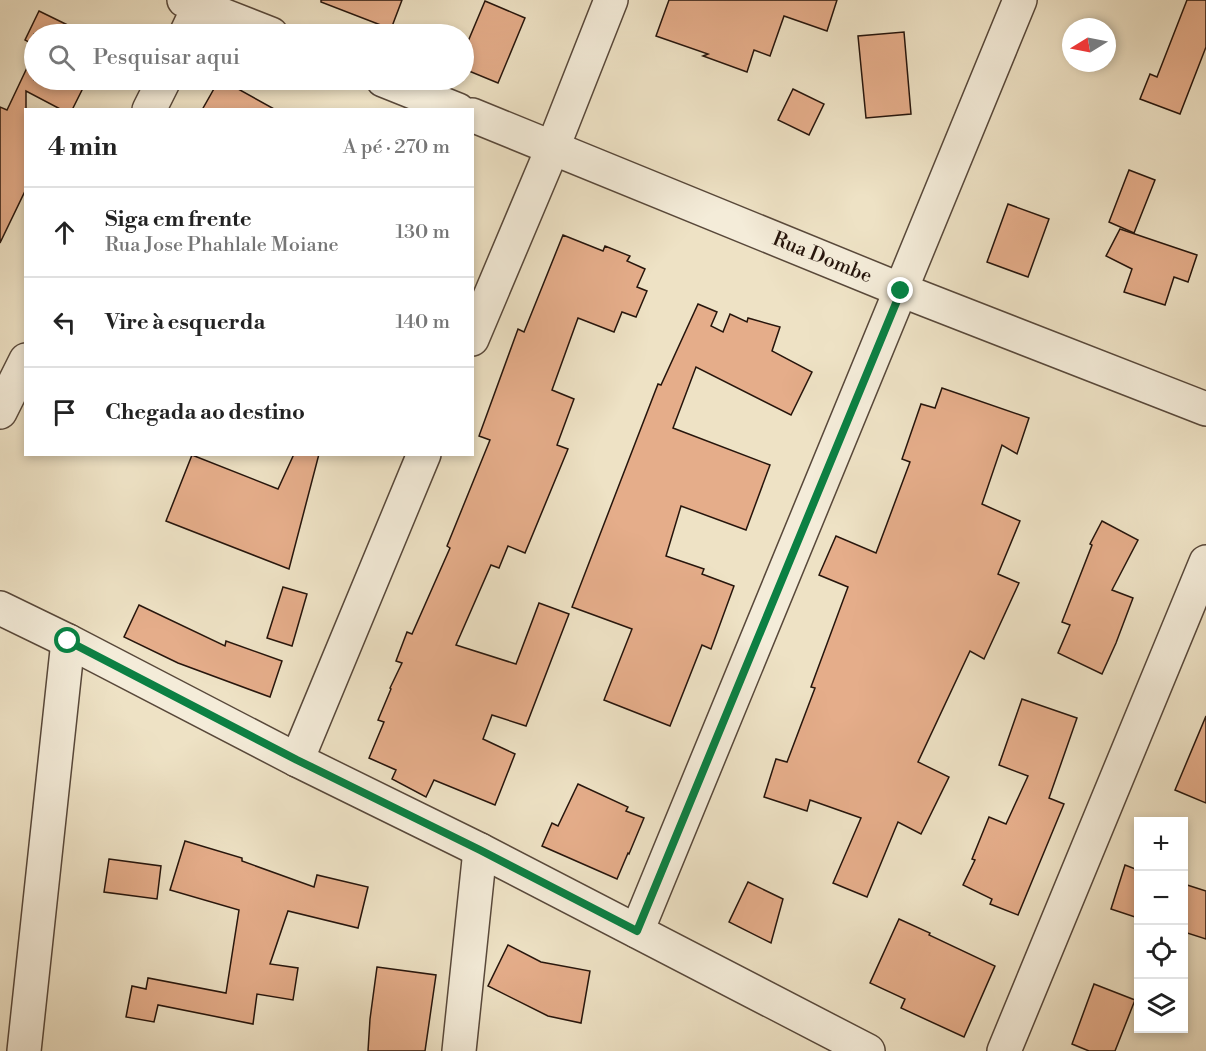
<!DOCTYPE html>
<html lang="pt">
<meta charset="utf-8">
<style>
body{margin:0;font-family:"Libre Bodoni",serif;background:#f2f2f2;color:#222}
.controls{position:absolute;right:18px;bottom:18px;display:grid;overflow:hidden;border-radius:0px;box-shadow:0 3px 9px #0003}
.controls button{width:54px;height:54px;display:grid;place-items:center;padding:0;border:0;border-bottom:2px solid #e0e0e0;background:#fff;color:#222;font:30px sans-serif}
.compass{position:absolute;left:1062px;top:18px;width:54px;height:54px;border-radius:50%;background:#fff;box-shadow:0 3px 9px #0003;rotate:260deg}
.stop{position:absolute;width:18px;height:18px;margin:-14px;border:4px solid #0b8043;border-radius:50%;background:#fff}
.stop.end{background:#0b8043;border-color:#fff;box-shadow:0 2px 6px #0008}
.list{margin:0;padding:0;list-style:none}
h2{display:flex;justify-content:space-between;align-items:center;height:78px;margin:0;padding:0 24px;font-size:26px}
h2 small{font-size:20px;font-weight:400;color:#767676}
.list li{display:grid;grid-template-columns:39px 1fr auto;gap:18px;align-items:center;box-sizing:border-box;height:90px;padding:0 24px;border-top:2px solid #e0e0e0}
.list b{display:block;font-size:22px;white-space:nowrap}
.list p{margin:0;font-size:20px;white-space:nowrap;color:#767676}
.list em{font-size:20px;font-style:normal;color:#767676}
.icon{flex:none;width:33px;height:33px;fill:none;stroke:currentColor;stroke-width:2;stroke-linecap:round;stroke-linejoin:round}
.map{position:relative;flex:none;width:1206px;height:1051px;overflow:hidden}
.search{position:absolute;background:#fff;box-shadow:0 3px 9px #0003;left:24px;top:24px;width:450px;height:66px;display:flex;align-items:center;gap:15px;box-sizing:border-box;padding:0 21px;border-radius:33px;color:#767676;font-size:22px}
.panel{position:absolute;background:#fff;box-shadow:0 3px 9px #0003;left:24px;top:108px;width:450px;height:348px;border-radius:0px}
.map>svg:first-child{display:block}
.building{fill:#e5ad8a;stroke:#26150c;stroke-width:1.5}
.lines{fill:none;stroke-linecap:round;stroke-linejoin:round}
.minor-casing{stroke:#58483a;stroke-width:36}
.minor{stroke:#f4ecd9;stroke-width:33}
.route{stroke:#0b8043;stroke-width:8}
.labels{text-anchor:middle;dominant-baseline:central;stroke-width:4.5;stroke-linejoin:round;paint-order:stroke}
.street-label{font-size:20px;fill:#26150c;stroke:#f4ecd9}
</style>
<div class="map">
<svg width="1206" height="1051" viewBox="0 0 1206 1051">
<rect width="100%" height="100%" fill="#eee2c5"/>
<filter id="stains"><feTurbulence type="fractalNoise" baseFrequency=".00333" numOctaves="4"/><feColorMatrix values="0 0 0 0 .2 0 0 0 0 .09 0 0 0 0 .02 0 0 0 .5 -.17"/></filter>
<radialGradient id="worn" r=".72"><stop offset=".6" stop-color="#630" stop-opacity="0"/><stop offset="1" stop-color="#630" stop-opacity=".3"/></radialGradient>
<!-- building -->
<g class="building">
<path d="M321 0H402L391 29 321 2Z"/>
<path d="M669 0H837L827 31 784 16 770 56 754 50 747 72 703 56 708 54 656 36Z"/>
<path d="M1187 0H1206V47L1180 114 1140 99 1150 74 1157 77Z"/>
<path d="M485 1 525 18 498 83 464 69V51Z"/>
<path d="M39 11 86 34H34V45L25 40Z"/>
<path d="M904 32 911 114 866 118 858 36Z"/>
<path d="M34 53V80H87L72 110H62L26 91V189L0 243V107L7 110Z"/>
<path d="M219 80H222L276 110H202Z"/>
<path d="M793 89 824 104 809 135 778 120Z"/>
<path d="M1129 170 1155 180 1134 233 1109 222Z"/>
<path d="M1008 204 1049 219 1028 277 987 262Z"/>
<path d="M1120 229 1197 255 1188 282 1174 277 1165 305 1124 292 1132 269 1106 256Z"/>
<path d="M563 235 603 251 605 246 630 256 627 261 645 269 637 287 647 291 636 317 622 312 614 332 578 318 552 390 574 399 557 445 568 449 525 553 508 546 499 568 491 565 456 645 516 664 539 603 569 614 526 726 492 715 483 739 515 754 495 805 434 780 426 797 392 779 396 770 369 758 384 722 378 720 391 689 390 688 402 663 396 661 407 632 412 634 450 548 447 546 490 440 479 436 518 329 524 332Z"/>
<path d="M698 304 717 312 711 326 723 332 730 314 747 322 748 318 780 327 772 351 812 372 791 415 696 367 673 428 770 465 746 530 681 506 666 556 704 569 702 574 734 586 711 649 702 645 670 726 604 700 632 629 572 607 658 384 661 385Z"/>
<path d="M942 388 1029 418 1017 454 1002 445 982 504 1020 521 998 574 1019 583 984 659 970 651 918 762 949 777 921 834 898 822 867 897 833 883 861 818 810 800 807 811 764 797 776 759 787 762 815 688 811 687 848 587 819 575 836 536 876 553 910 462 902 459 921 404 935 408Z"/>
<path d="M294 454H319L289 569 166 521 192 455 278 489Z"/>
<path d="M1102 521 1138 540 1112 590 1133 598 1116 643 1102 674 1058 653 1070 625 1062 622 1092 545 1090 544Z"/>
<path d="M283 587 307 594 292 646 267 638Z"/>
<path d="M139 605 225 646 226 641 282 661 270 697 178 663 124 637Z"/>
<path d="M1022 699 1077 718 1049 798 1064 804 1018 915 990 904 992 899 963 885 975 860 972 859 989 817 1006 824 1028 776 999 765Z"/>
<path d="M1206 716V803L1175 790Z"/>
<path d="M578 784 628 807 626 811 644 818 629 854 628 853 617 879 542 846 552 823 558 826Z"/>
<path d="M185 841 242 858V861L314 887 317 875 368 887 358 928 288 911 270 964 298 968 293 1000 257 994 253 1024 158 1005 154 1022 126 1017 132 986 146 989 148 978 226 993 239 910 170 890Z"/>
<path d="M109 859 161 866 157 899 104 892Z"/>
<path d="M1125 865 1138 870V918L1111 909Z"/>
<path d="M748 882 783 899 771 943 729 922Z"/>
<path d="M1184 884 1206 891V939L1184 932Z"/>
<path d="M899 919 930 933 929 935 995 966 964 1037 901 1008 905 999 870 983Z"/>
<path d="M508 945 541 962 590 971 581 1023 548 1016 488 986Z"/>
<path d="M377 967 436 975 425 1051H368L370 1019Z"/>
<path d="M1094 984 1135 1000 1115 1051H1089L1072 1044Z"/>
</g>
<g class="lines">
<defs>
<g id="minor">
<path d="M184 0 271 34"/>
<path d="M186 34 202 0"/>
<path d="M383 80 458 110"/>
<path d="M149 110 164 80"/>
<path d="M472 115 901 290 1206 409"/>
<path d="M472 339 553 147 611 0"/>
<path d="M0 412 26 360"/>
<path d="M0 608 68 641 297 760 480 850 868 1051"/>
<path d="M297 760 424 454"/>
<path d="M637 931 1020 0"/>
<path d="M24 1051 68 641"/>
<path d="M459 1051 480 850"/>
<path d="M1004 1051 1206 562"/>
</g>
</defs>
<!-- minor casing -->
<use href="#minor" class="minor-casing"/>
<!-- minor -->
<use href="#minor" class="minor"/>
</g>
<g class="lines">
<!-- route -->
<path class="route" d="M68 641 297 760 480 850 637 931 901 291"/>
</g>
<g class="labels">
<!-- street labels -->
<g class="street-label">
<text transform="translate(822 258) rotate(22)">Rua Dombe</text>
</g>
</g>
<rect width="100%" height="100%" filter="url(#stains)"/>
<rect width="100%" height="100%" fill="url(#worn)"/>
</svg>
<div class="controls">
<button>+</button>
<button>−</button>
<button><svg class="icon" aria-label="locate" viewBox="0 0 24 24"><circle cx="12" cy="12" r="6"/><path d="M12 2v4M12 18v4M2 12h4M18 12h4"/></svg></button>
<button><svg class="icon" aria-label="layers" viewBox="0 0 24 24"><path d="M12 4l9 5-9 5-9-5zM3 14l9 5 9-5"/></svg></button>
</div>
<svg class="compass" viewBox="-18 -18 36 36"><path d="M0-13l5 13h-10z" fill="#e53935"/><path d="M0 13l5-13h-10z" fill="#767676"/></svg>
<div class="stop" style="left:68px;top:641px"></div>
<div class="stop end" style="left:901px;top:291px"></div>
<div class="search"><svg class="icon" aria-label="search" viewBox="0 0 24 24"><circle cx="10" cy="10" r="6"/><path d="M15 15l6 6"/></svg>Pesquisar aqui</div>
<section class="panel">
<h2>4 min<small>A pé · 270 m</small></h2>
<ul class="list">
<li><svg class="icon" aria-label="ahead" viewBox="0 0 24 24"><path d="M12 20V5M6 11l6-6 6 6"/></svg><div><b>Siga em frente</b><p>Rua Jose Phahlale Moiane</p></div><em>130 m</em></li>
<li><svg class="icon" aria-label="left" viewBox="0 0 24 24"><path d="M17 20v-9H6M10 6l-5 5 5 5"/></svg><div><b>Vire à esquerda</b></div><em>140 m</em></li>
<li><svg class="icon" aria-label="arrive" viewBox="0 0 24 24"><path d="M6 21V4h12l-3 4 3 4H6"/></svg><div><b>Chegada ao destino</b></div></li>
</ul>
</section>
</div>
